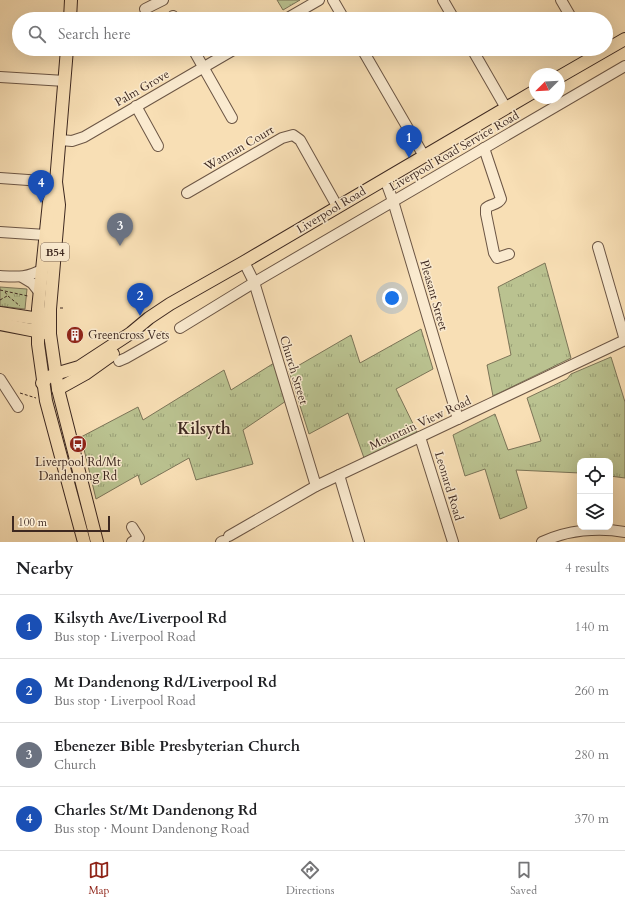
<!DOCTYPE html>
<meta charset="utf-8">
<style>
body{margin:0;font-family:Cardo,serif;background:#f2f2f2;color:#202124}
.controls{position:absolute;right:12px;bottom:12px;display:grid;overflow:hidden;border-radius:8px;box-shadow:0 4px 16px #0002}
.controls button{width:36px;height:36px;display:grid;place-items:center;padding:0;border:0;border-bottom:1px solid #e0e0e0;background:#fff;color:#202124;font:20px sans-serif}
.compass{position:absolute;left:529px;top:68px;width:36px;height:36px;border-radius:50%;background:#fff;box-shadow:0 4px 16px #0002;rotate:246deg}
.scale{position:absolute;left:12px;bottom:10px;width:98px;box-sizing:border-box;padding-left:4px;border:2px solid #3d2820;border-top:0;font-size:11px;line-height:14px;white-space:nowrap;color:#3d2820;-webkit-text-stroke:3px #faeacf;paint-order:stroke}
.you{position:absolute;left:392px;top:298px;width:14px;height:14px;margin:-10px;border:3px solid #fff;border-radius:50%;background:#1a73e8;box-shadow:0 0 0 6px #1a73e833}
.badge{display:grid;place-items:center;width:26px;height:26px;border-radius:50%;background:#8f2418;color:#fff;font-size:13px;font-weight:700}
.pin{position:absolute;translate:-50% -33px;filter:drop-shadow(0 1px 2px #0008)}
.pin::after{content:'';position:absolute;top:21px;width:14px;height:12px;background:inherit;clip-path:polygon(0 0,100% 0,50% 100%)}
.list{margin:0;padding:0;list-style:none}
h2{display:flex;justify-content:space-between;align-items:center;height:52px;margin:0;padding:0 16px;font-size:17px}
h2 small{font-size:13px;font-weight:400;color:#757577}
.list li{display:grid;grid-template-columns:26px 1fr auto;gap:12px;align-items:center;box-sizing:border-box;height:64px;padding:0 16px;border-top:1px solid #e0e0e0}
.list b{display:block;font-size:15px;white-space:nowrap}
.list p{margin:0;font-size:13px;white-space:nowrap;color:#757577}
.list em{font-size:13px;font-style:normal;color:#757577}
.icon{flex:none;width:22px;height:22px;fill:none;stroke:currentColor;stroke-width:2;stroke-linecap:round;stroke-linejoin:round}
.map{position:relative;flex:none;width:625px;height:542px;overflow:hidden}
.search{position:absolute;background:#fff;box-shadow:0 4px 16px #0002;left:12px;right:12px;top:12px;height:44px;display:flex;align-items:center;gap:10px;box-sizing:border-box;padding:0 14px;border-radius:22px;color:#757577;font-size:15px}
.sheet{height:308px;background:#fff}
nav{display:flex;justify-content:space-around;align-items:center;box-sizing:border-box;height:56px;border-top:1px solid #e0e0e0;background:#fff;font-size:11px;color:#757577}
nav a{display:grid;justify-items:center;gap:2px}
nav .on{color:#8f2418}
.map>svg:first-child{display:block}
.grass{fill:url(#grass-tufts);stroke:#7c7558}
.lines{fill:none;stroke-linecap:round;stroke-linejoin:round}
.minor-casing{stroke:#6c5645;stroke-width:12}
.major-casing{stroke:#3d2820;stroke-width:14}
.path{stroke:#3d2820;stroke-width:1;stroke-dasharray:3 2;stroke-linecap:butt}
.minor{stroke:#faeacf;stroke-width:10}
.major{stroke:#f8dfb5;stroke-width:12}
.labels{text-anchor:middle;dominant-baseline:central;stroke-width:3;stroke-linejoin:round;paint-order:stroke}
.shield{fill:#faeacf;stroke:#766254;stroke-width:1}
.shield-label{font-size:11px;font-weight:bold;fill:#3d2820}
.street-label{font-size:12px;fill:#3d2820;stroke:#faeacf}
.poi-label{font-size:12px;fill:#3d2820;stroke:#faeacf;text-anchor:start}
.district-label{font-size:16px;font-weight:bold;fill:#3d2820;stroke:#faeacf}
</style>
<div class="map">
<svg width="625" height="542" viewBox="0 0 625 542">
<defs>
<pattern id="grass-tufts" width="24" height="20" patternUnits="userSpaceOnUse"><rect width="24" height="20" fill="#bac290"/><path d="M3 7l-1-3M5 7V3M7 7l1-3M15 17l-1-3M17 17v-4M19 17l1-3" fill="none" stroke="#989e75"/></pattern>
</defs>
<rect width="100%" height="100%" fill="#f8dfb5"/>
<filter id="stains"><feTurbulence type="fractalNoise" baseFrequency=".005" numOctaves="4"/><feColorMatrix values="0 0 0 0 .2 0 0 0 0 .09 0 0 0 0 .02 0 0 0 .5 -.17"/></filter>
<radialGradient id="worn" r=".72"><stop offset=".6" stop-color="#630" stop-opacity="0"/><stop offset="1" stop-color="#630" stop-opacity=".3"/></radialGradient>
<!-- grass -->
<g class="grass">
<path d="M277 0H300L283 10Z"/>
<path d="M545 263 571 358 493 396 487 365 511 355 498 287Z"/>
<path d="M0 287 27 289 25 309 0 306Z"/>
<path d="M421 329 433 369 396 389 417 432 364 458 348 413 309 434 289 371 351 335 360 363Z"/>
<path d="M611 357 625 402V478L610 476V461H580V473L516 470 527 508 500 519 485 469 465 476 453 435 495 414 508 450 541 441 527 398 567 379 571 374Z"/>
<path d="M274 363 286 401 243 430 253 464 196 480 189 458 141 485 138 475 96 499 81 437 138 407 143 420 224 370 231 390Z"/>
</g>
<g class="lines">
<defs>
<g id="minor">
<path d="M333 0 344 19"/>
<path d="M443 0 454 19"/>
<path d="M561 0 572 19"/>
<path d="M145 9 163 0"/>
<path d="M173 16 175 19"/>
<path d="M286 19 319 0"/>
<path d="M193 49 232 118"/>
<path d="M362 49 424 156"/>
<path d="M472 49 506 108"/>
<path d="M0 77 65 81"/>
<path d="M136 106 158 146"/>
<path d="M60 140 72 141 84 137 235 49"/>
<path d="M484 148 501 199C498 205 490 204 486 208V214L494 253 497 258 509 254"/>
<path d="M0 178 56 182"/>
<path d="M385 179 393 201 458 419"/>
<path d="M187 193 282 138 293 135 300 140 337 206"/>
<path d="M0 232 46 235"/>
<path d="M598 247 625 340"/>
<path d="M244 262 254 282 316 486"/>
<path d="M0 276C18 277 27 278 43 269"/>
<path d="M22 277 32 283 40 293"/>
<path d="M180 328 260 279 625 66"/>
<path d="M119 361 126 358 163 337"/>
<path d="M0 379 18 407"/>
<path d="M420 437 453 542"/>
<path d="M339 475 359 542"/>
<path d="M229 536 316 486 625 340"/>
<path d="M132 542 139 538 132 527"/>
<path d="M221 542 223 541 224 542"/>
<path d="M542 542C567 530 598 527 625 532"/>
</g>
<g id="major">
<path d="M70 19 71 0"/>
<path d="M67 49 56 182 59 205 50 309V334L58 389 97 542"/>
<path d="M559 77 625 39"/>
<path d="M55 185 49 202 38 309V344L46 401 84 542"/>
<path d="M0 313 46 320"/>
<path d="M0 324 46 333"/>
<path d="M42 383 47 378 55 374 79 367 131 333 149 318 170 304 244 262 535 91"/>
<path d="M58 389 85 374 113 354"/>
</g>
</defs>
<!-- minor casing -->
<use href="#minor" class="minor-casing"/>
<!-- major casing -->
<use href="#major" class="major-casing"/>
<!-- path -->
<g class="path">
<path d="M0 290 28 296"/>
<path d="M5 292 8 296 20 306"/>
<path d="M0 300 7 296"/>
<path d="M60 308H65"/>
<path d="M20 393 36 398"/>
</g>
<!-- minor -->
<use href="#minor" class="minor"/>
<!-- major -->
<use href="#major" class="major"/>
</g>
<!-- icons -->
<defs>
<symbol id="building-disc" viewBox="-11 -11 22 22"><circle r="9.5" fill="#8f2418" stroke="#faeacf"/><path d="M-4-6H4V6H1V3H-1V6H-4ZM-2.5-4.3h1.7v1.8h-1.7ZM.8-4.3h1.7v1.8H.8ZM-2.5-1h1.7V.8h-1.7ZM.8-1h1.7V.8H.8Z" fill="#fff"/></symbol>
<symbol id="bus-disc" viewBox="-11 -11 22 22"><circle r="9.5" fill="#8f2418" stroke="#faeacf"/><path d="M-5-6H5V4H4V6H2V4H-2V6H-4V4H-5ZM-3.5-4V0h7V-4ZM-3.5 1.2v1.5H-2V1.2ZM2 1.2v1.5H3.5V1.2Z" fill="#fff"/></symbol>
</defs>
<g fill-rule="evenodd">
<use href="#building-disc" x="65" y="325" width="20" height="20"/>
<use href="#bus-disc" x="68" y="434" width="20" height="20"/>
</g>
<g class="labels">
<!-- shield labels -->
<rect class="shield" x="41" y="243" width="28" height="18" rx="3"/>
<g class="shield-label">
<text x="55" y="252">B54</text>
</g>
<!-- street labels -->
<g class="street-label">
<text transform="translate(142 88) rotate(-30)">Palm Grove</text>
<text transform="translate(239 148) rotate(-30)">Wannan Court</text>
<text transform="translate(454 151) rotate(-30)">Liverpool Road Service Road</text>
<text transform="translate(331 210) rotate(-31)">Liverpool Road</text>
<text transform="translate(434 295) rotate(74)">Pleasant Street</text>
<text transform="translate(294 370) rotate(73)">Church Street</text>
<text transform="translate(420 423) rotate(-25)">Mountain View Road</text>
<text transform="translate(449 486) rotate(73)">Leonard Road</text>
</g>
<!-- poi labels -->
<g class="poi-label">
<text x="88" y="335">Greencross Vets</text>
<text x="78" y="462" text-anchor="middle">Liverpool Rd/Mt<tspan x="78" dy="14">Dandenong Rd</tspan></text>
</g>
<!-- district labels -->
<g class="district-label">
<text x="204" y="429">Kilsyth</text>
</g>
</g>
<rect width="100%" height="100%" filter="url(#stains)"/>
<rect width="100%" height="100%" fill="url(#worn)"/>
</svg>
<div class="controls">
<button><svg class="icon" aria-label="locate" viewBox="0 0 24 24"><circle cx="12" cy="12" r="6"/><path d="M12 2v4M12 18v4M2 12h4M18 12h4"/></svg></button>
<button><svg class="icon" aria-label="layers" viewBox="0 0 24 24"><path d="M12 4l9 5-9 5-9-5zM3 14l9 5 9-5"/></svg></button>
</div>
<svg class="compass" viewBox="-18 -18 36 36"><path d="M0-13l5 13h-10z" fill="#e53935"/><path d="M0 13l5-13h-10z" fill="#757577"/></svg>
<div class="scale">100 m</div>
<div class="you"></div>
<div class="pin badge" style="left:409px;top:158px;background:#1a4fb4">1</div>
<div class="pin badge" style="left:140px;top:316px;background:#1a4fb4">2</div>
<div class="pin badge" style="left:120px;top:246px;background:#6b7280">3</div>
<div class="pin badge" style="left:41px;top:203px;background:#1a4fb4">4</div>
<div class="search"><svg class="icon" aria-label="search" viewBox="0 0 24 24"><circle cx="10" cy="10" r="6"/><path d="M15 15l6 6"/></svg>Search here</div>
</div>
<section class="sheet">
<h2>Nearby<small>4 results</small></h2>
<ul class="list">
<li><span class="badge" style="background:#1a4fb4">1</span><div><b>Kilsyth Ave/Liverpool Rd</b><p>Bus stop · Liverpool Road</p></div><em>140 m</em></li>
<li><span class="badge" style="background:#1a4fb4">2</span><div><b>Mt Dandenong Rd/Liverpool Rd</b><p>Bus stop · Liverpool Road</p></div><em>260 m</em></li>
<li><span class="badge" style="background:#6b7280">3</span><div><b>Ebenezer Bible Presbyterian Church</b><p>Church</p></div><em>280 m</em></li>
<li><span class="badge" style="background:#1a4fb4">4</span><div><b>Charles St/Mt Dandenong Rd</b><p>Bus stop · Mount Dandenong Road</p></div><em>370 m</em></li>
</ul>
</section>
<nav>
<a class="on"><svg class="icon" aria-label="map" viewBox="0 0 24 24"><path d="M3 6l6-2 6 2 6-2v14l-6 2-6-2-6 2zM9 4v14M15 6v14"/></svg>Map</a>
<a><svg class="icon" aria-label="directions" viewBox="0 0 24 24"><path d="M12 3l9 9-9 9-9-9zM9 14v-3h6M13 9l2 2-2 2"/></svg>Directions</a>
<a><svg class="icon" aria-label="saved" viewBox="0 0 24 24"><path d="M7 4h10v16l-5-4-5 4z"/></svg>Saved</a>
</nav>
